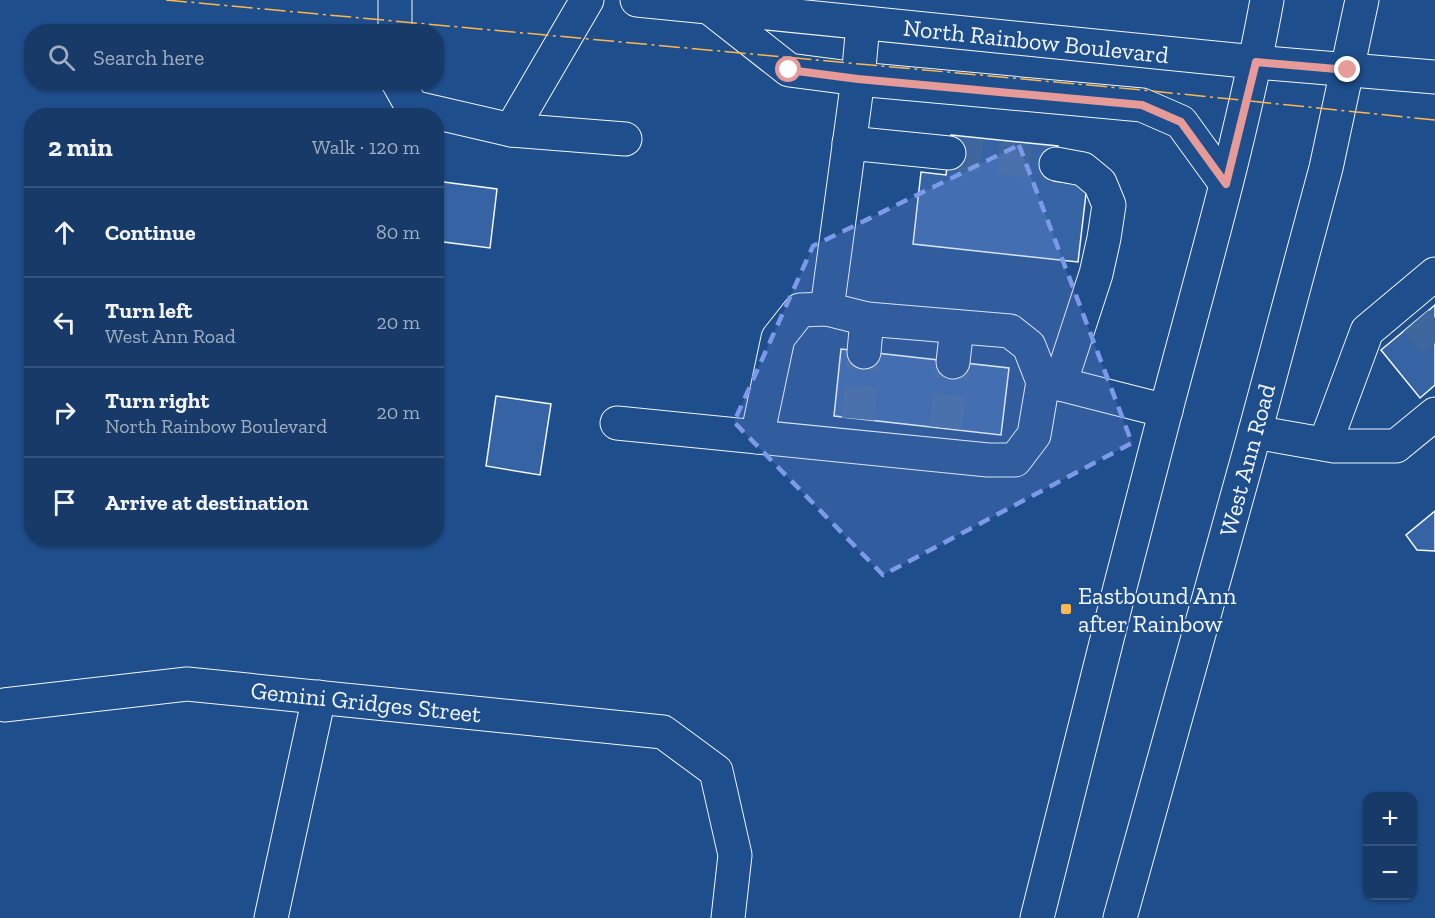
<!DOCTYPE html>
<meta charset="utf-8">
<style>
body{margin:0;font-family:"Zilla Slab",serif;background:#20416f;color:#f1f3f6}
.controls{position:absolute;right:18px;bottom:18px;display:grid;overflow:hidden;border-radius:12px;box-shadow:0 2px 4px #0004}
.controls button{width:54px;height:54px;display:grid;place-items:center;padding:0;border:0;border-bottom:2px solid #36547d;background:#173a69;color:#f1f3f6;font:30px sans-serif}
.stop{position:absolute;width:18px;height:18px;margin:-14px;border:4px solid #e69b98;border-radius:50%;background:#fff}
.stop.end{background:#e69b98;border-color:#fff;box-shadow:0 2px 6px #0008}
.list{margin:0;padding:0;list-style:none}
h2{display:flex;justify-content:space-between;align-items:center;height:78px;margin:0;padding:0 24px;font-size:26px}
h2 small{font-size:20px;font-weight:400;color:#9eadc0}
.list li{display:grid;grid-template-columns:39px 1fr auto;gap:18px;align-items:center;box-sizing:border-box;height:90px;padding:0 24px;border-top:2px solid #36547d}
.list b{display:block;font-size:22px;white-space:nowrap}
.list p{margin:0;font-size:20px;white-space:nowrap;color:#9eadc0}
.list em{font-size:20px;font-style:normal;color:#9eadc0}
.icon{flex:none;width:33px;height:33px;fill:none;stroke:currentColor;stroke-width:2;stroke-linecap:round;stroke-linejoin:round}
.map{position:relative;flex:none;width:1435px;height:918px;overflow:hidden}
.search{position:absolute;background:#173a69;box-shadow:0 2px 4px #0004;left:24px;top:24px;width:420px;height:66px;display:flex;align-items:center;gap:15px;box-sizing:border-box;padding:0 21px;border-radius:24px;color:#9eadc0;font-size:22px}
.panel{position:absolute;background:#173a69;box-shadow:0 2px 4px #0004;left:24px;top:108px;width:420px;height:438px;border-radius:24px}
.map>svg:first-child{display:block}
.building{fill:#3563a3;stroke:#f2f6ff;stroke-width:1.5}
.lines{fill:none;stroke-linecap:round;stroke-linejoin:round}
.minor-tunnel{stroke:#3f679d;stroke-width:33;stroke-dasharray:33 16;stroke-linecap:butt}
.minor-casing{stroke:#f2f6ff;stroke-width:35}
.major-casing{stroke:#f2f6ff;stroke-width:35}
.minor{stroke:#1f4e8c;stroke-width:33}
.major{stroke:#1f4e8c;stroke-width:33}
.power{stroke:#ffb74d;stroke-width:1.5;stroke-dasharray:21 4.5 3 4.5;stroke-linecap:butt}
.route{stroke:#e69b98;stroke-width:8}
.marked{fill:#7d9aea;fill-opacity:0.2;stroke:#7d9aea;stroke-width:4.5;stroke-dasharray:12 8;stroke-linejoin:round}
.poi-dot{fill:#ffb74d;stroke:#1f4e8c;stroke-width:2}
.labels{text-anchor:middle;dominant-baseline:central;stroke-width:4.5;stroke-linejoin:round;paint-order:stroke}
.street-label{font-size:24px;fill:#f2f6ff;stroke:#1f4e8c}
.poi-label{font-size:24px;fill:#f2f6ff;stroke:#1f4e8c;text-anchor:start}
</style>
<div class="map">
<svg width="1435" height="918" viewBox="0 0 1435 918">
<rect width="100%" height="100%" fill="#1f4e8c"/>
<!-- building -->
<g class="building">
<path d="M951 135 1058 146 1054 181 1087 185 1078 262 913 244 921 172 946 175Z"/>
<path d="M436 181 497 189 490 248 436 241Z"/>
<path d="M1435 305V385L1420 398 1381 350Z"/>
<path d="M841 349 1009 368 1001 435 834 416Z"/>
<path d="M496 396 551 404 540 475 486 466Z"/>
<path d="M1435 511V551L1417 550 1406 535Z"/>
</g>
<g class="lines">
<!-- minor-tunnel -->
<g class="minor-tunnel">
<path d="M949 153 1056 164"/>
<path d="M1416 321 1435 343"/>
<path d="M858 419 864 352"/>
<path d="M946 428 953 362"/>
</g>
<defs>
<g id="minor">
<path d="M395 0V32"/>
<path d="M863 24 858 79 827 309 867 319 1010 331 1029 346 1043 382 1060 384 1166 411"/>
<path d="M398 82 412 107 511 130 625 139"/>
<path d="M511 130 587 0"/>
<path d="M849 143 949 153"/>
<path d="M1056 164 1083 169 1100 183 1109 205 1104 238 1096 274 1060 384"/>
<path d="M864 352 867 319"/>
<path d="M953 362 957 327"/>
<path d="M617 423 988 460H1015L1034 435 1043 382"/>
<path d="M1255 432 1334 446H1396L1435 414"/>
<path d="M757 437 778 338 800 310 827 309"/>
<path d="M1325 444 1367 331 1435 274"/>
<path d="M4 705 187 684 663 732 716 771 735 855 728 918"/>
<path d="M271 918 319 697"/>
</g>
<g id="major">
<path d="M637 0 1255 62 1435 77"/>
<path d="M710 8 789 70 858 79 1142 105 1181 122 1226 184"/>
<path d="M1037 918C1078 753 1119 589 1162 425 1199 284 1241 143 1267 0"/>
<path d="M1120 918 1255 432 1326 168 1362 0"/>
</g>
</defs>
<!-- minor casing -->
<use href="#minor" class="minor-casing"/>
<!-- major casing -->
<use href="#major" class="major-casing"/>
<!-- minor -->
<use href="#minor" class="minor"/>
<!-- major -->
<use href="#major" class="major"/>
<!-- power -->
<path class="power" d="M166 0 1142 90 1435 120"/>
</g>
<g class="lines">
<!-- route -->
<path class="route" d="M789 70 858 79 1142 105 1181 122 1226 184 1256 62 1348 70"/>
</g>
<!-- marked area -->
<path class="marked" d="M1019 145 1132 443 883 575 734 422 813 246Z"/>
<!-- markers -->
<rect class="poi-dot" x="1060" y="603" width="12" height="12" rx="3"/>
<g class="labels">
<!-- street labels -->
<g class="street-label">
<text transform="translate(1036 41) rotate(6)">North Rainbow Boulevard</text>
<text transform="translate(1247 460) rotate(-75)">West Ann Road</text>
<text transform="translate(366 702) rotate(6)">Gemini Gridges Street</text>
</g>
<!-- poi labels -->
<g class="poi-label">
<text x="1078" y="595">Eastbound Ann<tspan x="1078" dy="28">after Rainbow</tspan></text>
</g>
</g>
</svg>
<div class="controls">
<button>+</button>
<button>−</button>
</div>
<div class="stop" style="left:789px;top:70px"></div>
<div class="stop end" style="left:1348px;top:70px"></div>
<div class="search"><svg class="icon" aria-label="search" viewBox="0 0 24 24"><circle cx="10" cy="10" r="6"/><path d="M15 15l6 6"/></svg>Search here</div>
<section class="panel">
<h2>2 min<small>Walk · 120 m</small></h2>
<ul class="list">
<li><svg class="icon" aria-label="ahead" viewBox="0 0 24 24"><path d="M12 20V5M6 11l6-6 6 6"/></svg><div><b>Continue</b></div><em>80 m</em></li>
<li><svg class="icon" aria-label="left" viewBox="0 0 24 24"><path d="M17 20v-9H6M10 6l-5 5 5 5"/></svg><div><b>Turn left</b><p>West Ann Road</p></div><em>20 m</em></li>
<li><svg class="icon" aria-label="right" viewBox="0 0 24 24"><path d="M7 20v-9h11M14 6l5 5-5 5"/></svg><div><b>Turn right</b><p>North Rainbow Boulevard</p></div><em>20 m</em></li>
<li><svg class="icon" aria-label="arrive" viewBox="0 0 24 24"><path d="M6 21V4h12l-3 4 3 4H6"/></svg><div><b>Arrive at destination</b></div></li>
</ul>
</section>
</div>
